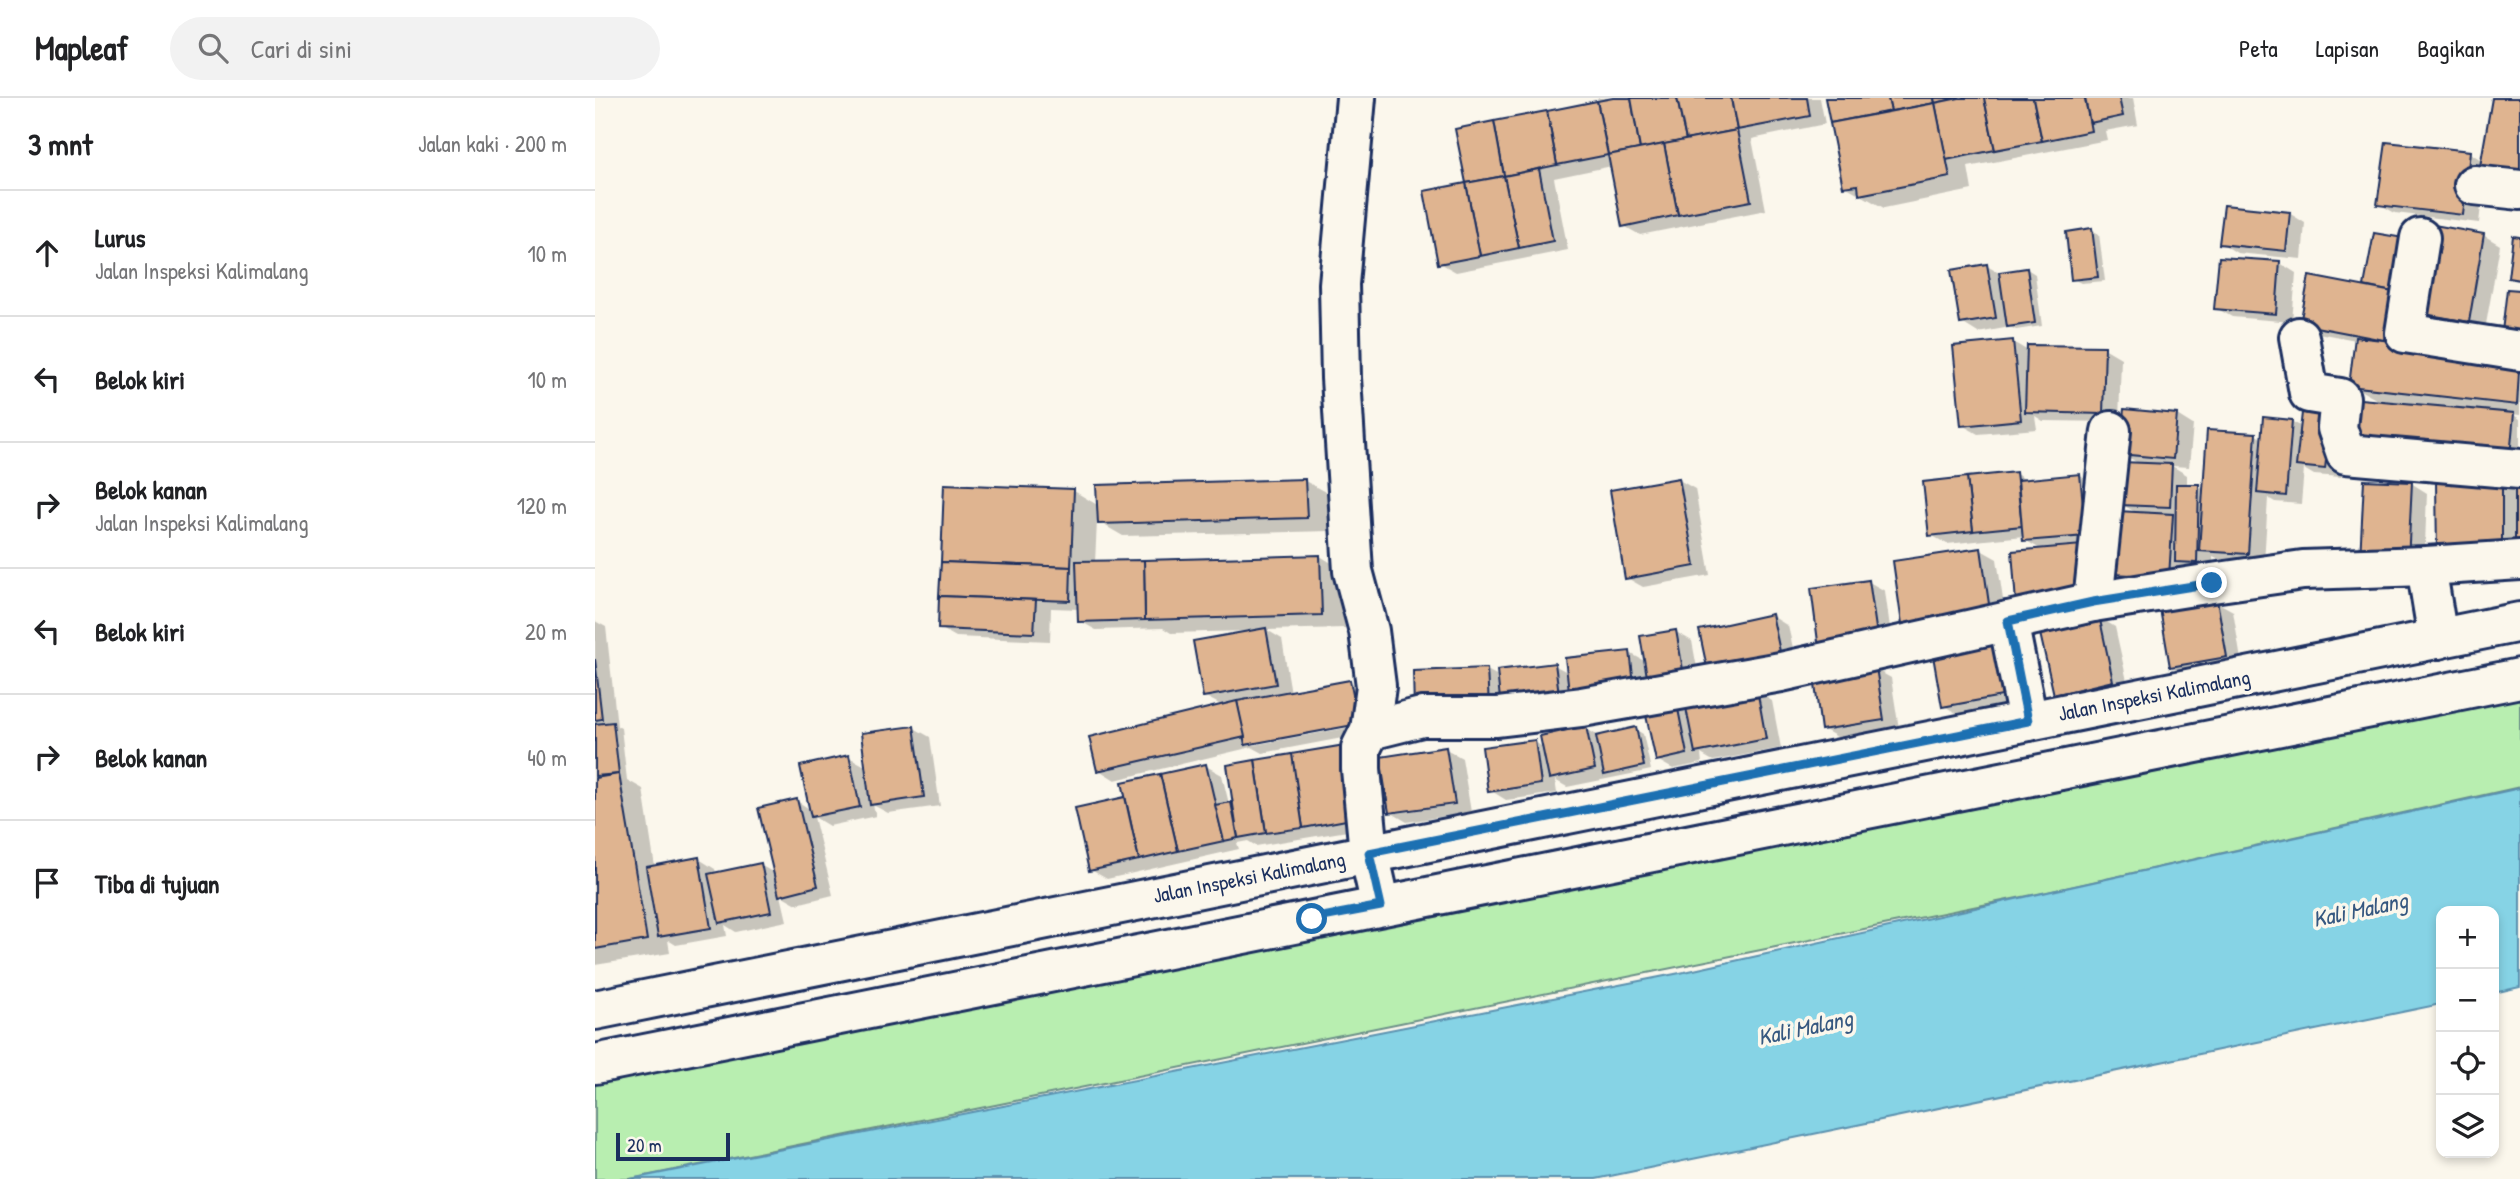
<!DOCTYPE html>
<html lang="id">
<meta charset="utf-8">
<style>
body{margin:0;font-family:"Patrick Hand",sans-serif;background:#f2f2f2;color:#202124}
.controls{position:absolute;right:21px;bottom:21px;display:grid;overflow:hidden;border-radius:14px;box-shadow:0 4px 10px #0003}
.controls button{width:63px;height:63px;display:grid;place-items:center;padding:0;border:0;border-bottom:2px solid #e0e0e0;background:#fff;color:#202124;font:35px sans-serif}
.scale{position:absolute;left:21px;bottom:18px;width:114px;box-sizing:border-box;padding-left:7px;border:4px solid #1b2f5e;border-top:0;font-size:19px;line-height:24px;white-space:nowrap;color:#1b2f5e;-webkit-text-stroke:5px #fbf7ec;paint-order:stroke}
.stop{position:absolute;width:21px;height:21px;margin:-16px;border:5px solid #1f6fb2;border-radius:50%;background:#fff}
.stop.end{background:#1f6fb2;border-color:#fff;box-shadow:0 2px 7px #0008}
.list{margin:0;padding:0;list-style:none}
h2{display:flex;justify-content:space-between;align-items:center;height:91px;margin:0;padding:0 28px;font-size:30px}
h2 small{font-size:23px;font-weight:400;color:#757577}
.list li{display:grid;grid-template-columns:46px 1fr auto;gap:21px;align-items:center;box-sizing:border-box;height:126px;padding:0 28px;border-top:2px solid #e0e0e0}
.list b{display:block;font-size:26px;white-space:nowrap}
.list p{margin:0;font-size:23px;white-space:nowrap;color:#757577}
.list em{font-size:23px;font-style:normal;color:#757577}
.icon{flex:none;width:38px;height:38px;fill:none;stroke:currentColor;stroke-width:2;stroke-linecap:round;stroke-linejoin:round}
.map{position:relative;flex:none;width:1925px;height:1081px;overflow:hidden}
header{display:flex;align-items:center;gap:42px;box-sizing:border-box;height:98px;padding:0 35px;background:#fff;border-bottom:2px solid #e0e0e0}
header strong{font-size:33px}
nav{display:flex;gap:38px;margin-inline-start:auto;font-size:24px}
.search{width:490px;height:63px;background:#f2f2f2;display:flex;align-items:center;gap:18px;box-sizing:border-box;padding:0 24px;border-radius:38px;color:#757577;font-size:26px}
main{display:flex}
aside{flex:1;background:#fff}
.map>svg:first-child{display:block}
.green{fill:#b8eeb0;stroke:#6a8e87;stroke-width:2}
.water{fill:#86d3e5;stroke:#5b91af;stroke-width:2}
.shadow{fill:#0003;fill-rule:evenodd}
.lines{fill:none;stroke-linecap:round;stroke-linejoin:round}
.river{stroke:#86d3e5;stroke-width:68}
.building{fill:#dfb490;stroke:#1b2f5e;stroke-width:2}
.minor-casing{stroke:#1b2f5e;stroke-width:44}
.major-casing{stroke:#1b2f5e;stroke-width:44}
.minor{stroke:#fbf7ec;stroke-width:38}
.major{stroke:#fbf7ec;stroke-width:38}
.route{stroke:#1f6fb2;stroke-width:9}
.labels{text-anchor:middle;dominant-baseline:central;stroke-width:7;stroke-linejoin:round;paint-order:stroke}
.street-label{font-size:21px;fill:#1b2f5e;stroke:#fbf7ec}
.water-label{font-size:23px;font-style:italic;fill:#365880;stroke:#fbf7ec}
</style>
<header>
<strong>Mapleaf</strong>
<div class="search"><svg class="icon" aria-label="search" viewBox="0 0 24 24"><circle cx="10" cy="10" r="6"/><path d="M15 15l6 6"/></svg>Cari di sini</div>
<nav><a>Peta</a><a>Lapisan</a><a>Bagikan</a></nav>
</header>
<main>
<aside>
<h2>3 mnt<small>Jalan kaki · 200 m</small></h2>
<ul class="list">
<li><svg class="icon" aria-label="ahead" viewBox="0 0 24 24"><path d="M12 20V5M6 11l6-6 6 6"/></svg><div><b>Lurus</b><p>Jalan Inspeksi Kalimalang</p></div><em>10 m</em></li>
<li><svg class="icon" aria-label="left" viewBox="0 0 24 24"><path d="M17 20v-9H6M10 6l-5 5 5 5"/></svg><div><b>Belok kiri</b></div><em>10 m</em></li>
<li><svg class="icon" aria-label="right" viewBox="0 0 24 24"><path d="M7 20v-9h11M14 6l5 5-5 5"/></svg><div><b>Belok kanan</b><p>Jalan Inspeksi Kalimalang</p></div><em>120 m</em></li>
<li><svg class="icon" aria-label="left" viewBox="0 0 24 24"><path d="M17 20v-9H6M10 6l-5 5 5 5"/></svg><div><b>Belok kiri</b></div><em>20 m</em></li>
<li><svg class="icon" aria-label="right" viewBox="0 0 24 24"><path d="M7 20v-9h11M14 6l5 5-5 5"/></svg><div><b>Belok kanan</b></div><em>40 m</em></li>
<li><svg class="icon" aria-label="arrive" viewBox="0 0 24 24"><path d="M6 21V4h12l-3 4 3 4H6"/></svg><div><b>Tiba di tujuan</b></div></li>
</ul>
</aside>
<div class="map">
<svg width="1925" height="1081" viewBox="0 0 1925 1081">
<rect width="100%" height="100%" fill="#fbf7ec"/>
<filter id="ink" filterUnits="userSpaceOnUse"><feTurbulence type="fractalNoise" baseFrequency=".0143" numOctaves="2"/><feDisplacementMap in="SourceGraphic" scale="14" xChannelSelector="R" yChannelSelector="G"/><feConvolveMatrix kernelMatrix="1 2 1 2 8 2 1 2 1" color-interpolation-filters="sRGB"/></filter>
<g filter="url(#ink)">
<!-- green -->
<path class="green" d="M1925 580V689L1452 794 35 1081H0V966Z"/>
<!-- water -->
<path class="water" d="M1925 690V889L1899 895V813H1846V906L1001 1081H36L1085 875Z"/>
<!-- shadow -->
<g class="shadow">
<path d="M1003 0H1225L1230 26 1157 41 1171 112 1045 137 1029 128 1017 68 959 80 973 152 861 174 845 165 873 87 1004 5Z"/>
<path d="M1232 0H1538L1543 27 1510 33 1512 42 1373 69 1377 92 1289 110 1250 88Z"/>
<path d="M1899 0H1925L1889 82 1884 125 1800 115 1784 106 1792 46 1875 55 1888 63Z"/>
<path d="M1694 115 1710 125 1707 161 1642 155 1626 145Z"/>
<path d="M1497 132 1504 136 1510 183 1486 185 1478 181Z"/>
<path d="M1780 137 1808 142 1806 245 1925 259V317L1917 316 1925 321V370L1750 342 1746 379 1719 377 1709 371 1706 406 1680 404 1673 400 1669 465 1622 461 1618 459V473H1598L1591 468 1590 487 1535 484 1519 475 1544 416 1526 406 1545 366 1526 355 1582 317 1598 327 1594 369 1577 368 1592 377V388H1603L1610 392 1661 337 1668 341 1696 323 1707 329 1786 304 1756 287 1761 242 1723 235 1706 226 1770 190Z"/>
<path d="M1888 137 1905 147 1890 232 1842 224 1826 214Z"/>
<path d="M1685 165 1701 175 1697 224 1637 219 1621 210Z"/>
<path d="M1392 168 1404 175 1432 171 1440 176 1447 228 1421 232 1415 229 1383 235 1367 225Z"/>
<path d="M1418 244 1433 253 1509 250 1526 260 1524 324 1448 323 1440 318 1442 331 1383 336 1367 327Z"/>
<path d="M1421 376 1433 383 1485 378 1501 387 1506 446 1447 452 1430 442 1429 438 1352 446 1336 437Z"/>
<path d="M1084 382 1100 391 1115 477 1048 489 1032 480Z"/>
<path d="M710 383 734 396 735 433 528 438 502 423 500 465 725 458 748 472 750 530 672 532 687 541 696 595 755 584 771 593 779 634 668 655 657 649 520 682 504 672 628 608 609 598 652 533 576 535 568 530 501 532 485 523 484 511 456 510 455 543 361 539 345 530 351 388 479 393 504 408ZM772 622 773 626 659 647 656 644Z"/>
<path d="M1906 384 1921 393 1925 453 1843 455Z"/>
<path d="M1816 385 1832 395 1829 473 1783 471Z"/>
<path d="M1386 452 1402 461 1411 522 1325 534 1309 525Z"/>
<path d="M1274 484 1290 493 1299 559 1243 567Z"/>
<path d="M1622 504 1638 513 1647 568 1592 577 1576 568Z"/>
<path d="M1177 518 1193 528 1203 572 1115 578Z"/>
<path d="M1504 519 1520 529 1534 592 1476 605 1460 595Z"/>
<path d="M0 523 11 529 22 628 26 630 32 682 48 691 60 769 104 761 120 771 121 776 165 767 181 776 202 703 216 712 254 659 272 669 319 630 335 639 345 708 293 715 278 707 281 718 234 728 219 719 238 797 202 806 186 797 192 823 141 834 130 827 132 838 81 847 73 842 75 855 0 867Z"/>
<path d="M1081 534 1097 543 1106 592 837 620 892 572 905 579 959 567 974 575 1035 555 1051 564Z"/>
<path d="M1397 542 1423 606 1365 617 1349 608Z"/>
<path d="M1280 571 1296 580 1304 631 1244 640 1228 631Z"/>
<path d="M1161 593 1177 603 1186 650 1118 663 1106 656 1107 665 1078 671 1062 662 1081 608 1094 616Z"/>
<path d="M990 630 1005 639 1040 631 1048 636 1056 672 972 689 960 682 962 695 911 702 895 692 940 644 949 650Z"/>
<path d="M749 649 777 729 661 748 653 743 642 745 644 751 512 781 496 772 483 712 532 700 611 668 627 677 634 706 640 708Z"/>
<path d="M851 651 867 660 876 714 812 724 795 714Z"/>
</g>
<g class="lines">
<!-- river -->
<path class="river" d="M1078 957 1395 890"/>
</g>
<!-- building -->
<g class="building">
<path d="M1018 0H1036L1045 51 1013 57 1002 3Z"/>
<path d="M1036 0H1082L1091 42 1045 51Z"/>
<path d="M1082 0H1136L1142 32 1091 42Z"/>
<path d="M1136 0H1212L1215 18 1142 32Z"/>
<path d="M1230 0H1293L1296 13 1235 25Z"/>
<path d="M1293 0H1339L1340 5 1296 13Z"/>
<path d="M1339 0H1364L1340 5Z"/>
<path d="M1364 0H1389L1400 52 1351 62 1340 5Z"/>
<path d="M1389 0H1438L1447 43 1400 52Z"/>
<path d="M1438 0H1490L1496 33 1447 43Z"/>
<path d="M1490 0H1524L1528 18 1495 25Z"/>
<path d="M1897 0H1925V87L1883 80Z"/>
<path d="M1002 3 1013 57 962 67 952 13Z"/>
<path d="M1340 5 1355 79 1264 97 1263 87 1248 89 1235 25Z"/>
<path d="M952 13 962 67 909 78 899 23Z"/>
<path d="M899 23 909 78 871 85 860 31Z"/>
<path d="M1142 32 1156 103 1083 117 1069 46Z"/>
<path d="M1791 44 1875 53 1868 117 1782 107Z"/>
<path d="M1069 46 1083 117 1027 129 1013 57Z"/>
<path d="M944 71 958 143 924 150 909 78Z"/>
<path d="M909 78 924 150 885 158 871 85Z"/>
<path d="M871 85 885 158 843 166 829 93Z"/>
<path d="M1629 107 1695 114 1691 153 1624 146Z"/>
<path d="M1839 127 1889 136 1874 224 1824 215Z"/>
<path d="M1497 130 1503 179 1476 182 1471 134Z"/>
<path d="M1779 135 1809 140 1798 194 1769 188Z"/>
<path d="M1918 138 1925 139V182L1913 180Z"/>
<path d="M1624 159 1685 163 1681 216 1619 211Z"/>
<path d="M1392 166 1401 220 1365 226 1356 172Z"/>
<path d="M1432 170 1440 225 1412 229 1404 174Z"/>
<path d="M1714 178 1798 194 1789 242 1705 226Z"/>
<path d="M1912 191 1925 192V244L1906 242Z"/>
<path d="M1760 239 1925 257 1922 307 1754 288Z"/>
<path d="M1418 242 1426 322 1366 328 1358 248Z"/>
<path d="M1432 247 1510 248 1508 316 1430 314Z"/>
<path d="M1754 300 1919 315 1915 359 1750 344Z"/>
<path d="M1708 306 1737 309 1730 371 1701 368Z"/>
<path d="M1529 311 1582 316 1578 361 1524 356Z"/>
<path d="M1668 319 1697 322 1691 398 1662 395Z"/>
<path d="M1612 332 1661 335 1653 456 1604 453Z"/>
<path d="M1526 364 1577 366 1575 409 1524 407Z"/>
<path d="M1421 374 1427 428 1378 433 1372 379Z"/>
<path d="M1485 376 1491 438 1428 443 1423 382Z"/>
<path d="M1372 379 1378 433 1334 438 1328 384Z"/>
<path d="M1084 380 1100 468 1030 481 1015 392Z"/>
<path d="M710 381 712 420 503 426 501 387Z"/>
<path d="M1769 382 1817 384 1813 464 1765 462Z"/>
<path d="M1907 382V455L1842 456 1841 383Z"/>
<rect x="1920" y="385" width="5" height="68"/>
<path d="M349 386 479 391 476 469 346 464Z"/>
<path d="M1581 386H1604L1602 465 1580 464Z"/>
<path d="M1522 413 1578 416 1574 479 1518 476Z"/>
<path d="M1487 447 1491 499 1421 505 1417 453Z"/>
<path d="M1386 450 1395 513 1307 526 1298 463Z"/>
<path d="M725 457 727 517 550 522 549 462Z"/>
<path d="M549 462 550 522 483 524 481 463Z"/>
<path d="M346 464 476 469 475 503 344 498Z"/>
<path d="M1274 482 1284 551 1225 559 1216 490Z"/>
<path d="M344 498 441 502 439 535 343 531Z"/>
<path d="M1622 502 1632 559 1575 569 1565 511Z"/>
<path d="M1177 516 1187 563 1114 579 1104 532Z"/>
<path d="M1504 517 1518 583 1459 597 1444 531Z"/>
<path d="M671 530 681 586 608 599 598 543Z"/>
<path d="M1081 532 1090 583 1054 590 1045 538Z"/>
<path d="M1397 541 1407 598 1347 609 1337 552Z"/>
<path d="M1035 553 1040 595 975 601 970 560Z"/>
<path d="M0 561 7 621 0 622Z"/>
<path d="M960 565 965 604 906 611 902 572Z"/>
<path d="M1281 569 1289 622 1226 632 1219 579Z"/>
<path d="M892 570 894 609 819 612 818 573Z"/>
<path d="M755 582 764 626 650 647 642 603Z"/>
<path d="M1162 591 1171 641 1100 655 1090 605Z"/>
<path d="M642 603 650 639 502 673 494 639Z"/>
<path d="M1082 606 1092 656 1061 663 1050 613Z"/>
<path d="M18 624 24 676 0 678V626Z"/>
<path d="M319 628 329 699 275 707 266 635Z"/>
<path d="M991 628 1000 671 954 681 945 638Z"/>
<path d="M1041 629 1049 668 1009 677 1001 638Z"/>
<path d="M940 642 946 686 893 694 887 649Z"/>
<path d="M750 647 762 720 708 730 696 656Z"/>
<path d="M851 649 860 706 794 715 785 659Z"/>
<path d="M697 656 708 730 671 735 660 662Z"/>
<path d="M254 657 265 709 216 719 205 668Z"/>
<path d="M660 662 671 735 643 740 632 667Z"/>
<path d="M611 666 629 743 583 753 565 676Z"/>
<path d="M24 676 52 842 0 851V680Z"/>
<path d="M565 676 583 753 544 762 527 684Z"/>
<path d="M530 699 544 762 494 773 480 710Z"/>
<path d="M202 701 223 788 184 798 163 710Z"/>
<path d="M636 704 643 740 629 743 620 707Z"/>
<path d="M104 759 116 830 63 839 51 769Z"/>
<path d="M166 765 176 814 124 825 113 776Z"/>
</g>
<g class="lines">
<defs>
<g id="minor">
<path d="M761 0 744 186 746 280 758 473 774 533 781 588 775 632 766 650V671L774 755 786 808"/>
<path d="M1879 87 1925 92"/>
<path d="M1825 140 1810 235 1925 253"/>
<path d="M1704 239 1714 295 1745 300 1742 330 1751 356 1925 371"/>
<path d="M1831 468 1843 541"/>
<path d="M1498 504 1516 333"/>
<path d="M1413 523 1433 623"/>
<path d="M775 632 827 619H902L987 609 1186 574 1498 504 1617 485 1708 472 1831 468 1925 462"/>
</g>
<g id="major">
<path d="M0 912 1925 524"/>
<path d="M0 966 1925 580"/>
</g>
</defs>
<!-- minor casing -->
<use href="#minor" class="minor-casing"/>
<!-- major casing -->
<use href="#major" class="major-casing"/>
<!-- minor -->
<use href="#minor" class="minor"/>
<!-- major -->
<use href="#major" class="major"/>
</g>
</g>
<g class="lines" filter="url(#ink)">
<!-- route -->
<path class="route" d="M717 821 786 808 774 755 1433 623 1413 523 1498 504 1617 485"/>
</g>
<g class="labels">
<!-- street labels -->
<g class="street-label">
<text transform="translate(1559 597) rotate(-11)">Jalan Inspeksi Kalimalang</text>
<text transform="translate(654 779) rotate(-11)">Jalan Inspeksi Kalimalang</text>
</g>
<!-- water labels -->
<g class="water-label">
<text transform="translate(1765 811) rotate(-12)">Kali Malang</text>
<text transform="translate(1210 929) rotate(-12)">Kali Malang</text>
</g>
</g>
</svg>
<div class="controls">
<button>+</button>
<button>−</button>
<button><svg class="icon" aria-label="locate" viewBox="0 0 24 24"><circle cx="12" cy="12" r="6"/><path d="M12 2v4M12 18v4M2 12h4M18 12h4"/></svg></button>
<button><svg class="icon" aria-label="layers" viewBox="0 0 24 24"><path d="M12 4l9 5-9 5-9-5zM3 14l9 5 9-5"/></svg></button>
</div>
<div class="scale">20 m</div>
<div class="stop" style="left:717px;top:821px"></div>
<div class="stop end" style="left:1617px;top:485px"></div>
</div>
</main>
